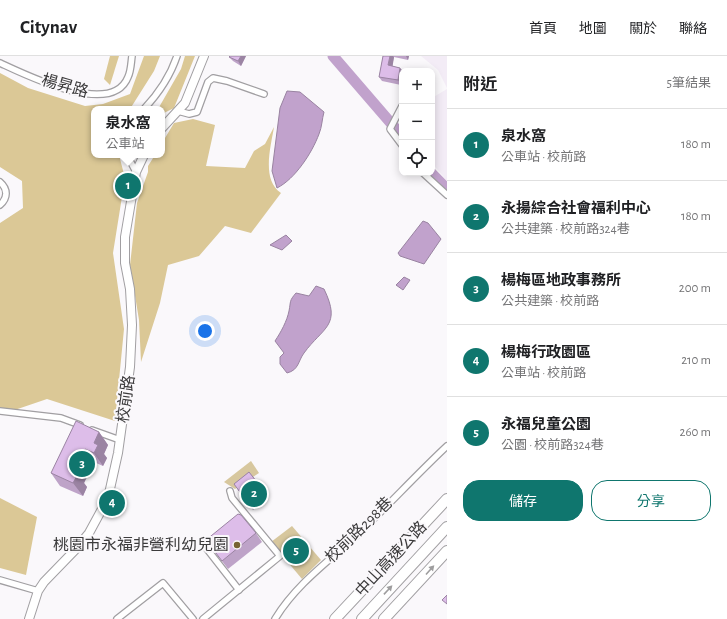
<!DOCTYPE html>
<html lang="zh-TW">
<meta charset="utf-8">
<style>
body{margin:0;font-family:"Alegreya Sans","Noto Sans TC",sans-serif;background:#f2f2f2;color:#202124}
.controls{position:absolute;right:12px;top:12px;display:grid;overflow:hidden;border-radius:8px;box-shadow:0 2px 10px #0003}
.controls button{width:36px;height:36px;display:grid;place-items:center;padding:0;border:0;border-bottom:1px solid #e0e0e0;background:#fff;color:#202124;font:20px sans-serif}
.you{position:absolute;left:205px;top:275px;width:14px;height:14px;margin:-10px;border:3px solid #fff;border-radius:50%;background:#1a73e8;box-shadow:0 0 0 6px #1a73e833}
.badge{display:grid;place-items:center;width:26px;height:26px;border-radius:50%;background:#0f766e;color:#fff;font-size:13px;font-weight:700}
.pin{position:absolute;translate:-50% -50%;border:2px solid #fff;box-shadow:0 1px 4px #0006}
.popup{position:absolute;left:91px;top:50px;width:74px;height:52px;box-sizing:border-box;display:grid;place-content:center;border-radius:8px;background:#fff;filter:drop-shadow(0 1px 3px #0005);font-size:13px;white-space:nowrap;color:#757577}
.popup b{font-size:15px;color:#202124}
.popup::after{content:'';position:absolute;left:50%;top:100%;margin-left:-8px;border:8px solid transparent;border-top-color:#fff}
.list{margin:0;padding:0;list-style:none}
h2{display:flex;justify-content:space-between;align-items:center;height:52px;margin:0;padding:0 16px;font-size:17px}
h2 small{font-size:13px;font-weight:400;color:#757577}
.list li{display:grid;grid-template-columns:26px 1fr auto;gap:12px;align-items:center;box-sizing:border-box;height:72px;padding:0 16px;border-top:1px solid #e0e0e0}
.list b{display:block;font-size:15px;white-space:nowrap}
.list p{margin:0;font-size:13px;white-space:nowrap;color:#757577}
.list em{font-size:13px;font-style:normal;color:#757577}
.actions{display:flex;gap:8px;padding:12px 16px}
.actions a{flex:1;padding:9px 0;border:1px solid #0f766e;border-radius:16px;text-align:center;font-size:14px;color:#0f766e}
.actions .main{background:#0f766e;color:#fff}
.icon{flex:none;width:22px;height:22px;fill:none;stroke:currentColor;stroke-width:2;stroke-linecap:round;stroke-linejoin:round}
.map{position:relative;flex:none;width:447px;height:563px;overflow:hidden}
header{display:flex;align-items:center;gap:24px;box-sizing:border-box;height:56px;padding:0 20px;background:#fff;border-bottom:1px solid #e0e0e0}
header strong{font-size:19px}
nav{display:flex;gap:22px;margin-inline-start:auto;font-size:14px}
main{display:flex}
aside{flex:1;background:#fff}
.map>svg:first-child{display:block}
.built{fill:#f3ecf6}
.green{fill:#d7c79e}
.forest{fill:#dbc896}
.water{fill:#c1a2cc;stroke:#9983a1}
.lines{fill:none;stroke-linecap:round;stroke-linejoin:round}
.river{stroke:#c1a2cc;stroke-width:11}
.street-casing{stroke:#a19fa2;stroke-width:8}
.secondary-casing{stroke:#a19fa2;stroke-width:10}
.highway-casing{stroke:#a19fa2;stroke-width:12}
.street{stroke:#fff;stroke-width:5.5}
.secondary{stroke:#fff;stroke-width:8}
.highway{stroke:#fff;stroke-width:10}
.wall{fill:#bea3c8}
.shaded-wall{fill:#9b84a3}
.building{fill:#ddbde9;stroke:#9b84a3}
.oneway{fill:#9e9d9e}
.poi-dot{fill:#776433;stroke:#faf8fb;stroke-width:1.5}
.labels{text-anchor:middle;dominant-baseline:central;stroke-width:4;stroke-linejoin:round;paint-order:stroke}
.street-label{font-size:16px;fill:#3c3b3c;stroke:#faf8fb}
.poi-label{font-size:16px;fill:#3c3b3c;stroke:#faf8fb;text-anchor:end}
</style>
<header>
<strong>Citynav</strong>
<nav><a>首頁</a><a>地圖</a><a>關於</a><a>聯絡</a></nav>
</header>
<main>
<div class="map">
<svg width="447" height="563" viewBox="0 0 447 563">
<rect width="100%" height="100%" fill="#faf8fb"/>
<!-- built -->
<g class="built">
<path d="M421 0H447V32L438 14Z"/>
<path d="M447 33V125L432 107V42Z"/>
</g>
<!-- green -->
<g class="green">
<path d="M251 405 259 417 235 433 224 426Z"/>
<path d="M292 470 321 504 302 523 271 486Z"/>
</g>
<!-- forest -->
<g class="forest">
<path d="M110 0H119L110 29 104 23Z"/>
<path d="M144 0H160L154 15 130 53H94V99H119L125 122 113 197 124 273 115 365 47 343 0 359V167L23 152 22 125 0 111V17L28 32 85 50 103 48 130 38Z"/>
<path d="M185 0H195L174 52 162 58V53H158L181 13Z"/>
<path d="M193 63 215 69 206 110 245 112 254 95 265 88 274 71C271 90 261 124 281 137L251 177 225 170 199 200 168 209 160 247 141 306 139 264 130 209 137 147 148 116V110L155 99H162V87L174 67Z"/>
<path d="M0 442 37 461 26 519 0 512Z"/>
</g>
<!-- water -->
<g class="water">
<path d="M287 35 300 36 324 56C322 63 322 71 319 78 312 97 295 123 277 132L272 115 280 52Z"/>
<path d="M423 165 428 167 441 183 424 208 400 200 398 197Z"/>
<path d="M286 179 292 185 282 194 270 189Z"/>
<path d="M404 221 410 224 403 234 396 229Z"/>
<path d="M316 230 324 233C342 270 323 271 304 297 298 305 299 314 287 317L280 308V301L284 297 275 285C281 276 287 265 289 255 291 245 289 245 296 237L309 240Z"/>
</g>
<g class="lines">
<!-- river -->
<g class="river">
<path d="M333 0 402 80"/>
<path d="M431 117 447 133"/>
</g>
<defs>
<g id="street">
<path d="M0 7C26 19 112 62 128 21 131 15 131 7 132 0"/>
<path d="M402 50 390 73 402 89"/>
<path d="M144 53C159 37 170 21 177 0"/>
<path d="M178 55 189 58 197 56 208 26 213 22 227 25 264 38"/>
<path d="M127 99 136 116"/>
<path d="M423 117 447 139"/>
<path d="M0 126C8 133 8 142 0 149"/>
<path d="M0 355 61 362 80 369"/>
<path d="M92 374 120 384"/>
<path d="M215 484 207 493 239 534"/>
<path d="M0 524 38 535"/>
<path d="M117 563 163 527 193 563"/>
<path d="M203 563 280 500 232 442 230 435"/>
<path d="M275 563C295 530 326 507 354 482 386 452 415 420 447 390"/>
</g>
<g id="secondary">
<path d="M162 72 185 47 204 0"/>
<path d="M29 563 38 535 44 526 76 493 89 477 108 442 118 397 130 311 132 269 130 233 125 207V181L136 116 144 99"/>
</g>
<g id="highway">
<path d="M335 563 447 443"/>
<path d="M362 563 447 471"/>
<path d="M384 563 447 495"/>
</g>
</defs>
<!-- street casing -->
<use href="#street" class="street-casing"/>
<!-- secondary casing -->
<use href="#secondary" class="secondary-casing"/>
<!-- highway casing -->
<use href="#highway" class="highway-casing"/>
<!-- street -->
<use href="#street" class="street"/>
<!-- secondary -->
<use href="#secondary" class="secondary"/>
<!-- highway -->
<use href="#highway" class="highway"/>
</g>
<!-- wall -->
<g class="wall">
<path d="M246 0 241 10 233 5 229 1Z"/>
<path d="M383 0H409L408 4 394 1 392 10 401 29 382 25 379 21Z"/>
<path d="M99 376 108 389 104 398 107 402 103 410 94 406 84 427 87 431 83 440 60 430 51 417Z"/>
<path d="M249 416 268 442 253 454 234 428Z"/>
<path d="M256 477 262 486 228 513 206 484Z"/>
</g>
<!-- shaded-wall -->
<g class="shaded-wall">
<path d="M241 0H246L241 10 238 5Z"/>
<path d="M390 0H393L394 1 392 14 388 9Z"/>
<path d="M406 0H409L408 4Z"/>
<path d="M400 12 403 15H402V23L401 29 398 24Z"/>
<path d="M99 376 108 389 104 398 107 402 103 410 94 397V387Z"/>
<path d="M85 393 94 406 84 427 87 431 83 440 73 427V416Z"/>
</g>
<!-- building -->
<g class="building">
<path d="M230 0H241L238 5 229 1Z"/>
<path d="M383 0H390L388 9 400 12 398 24 379 21Z"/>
<path d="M76 365 99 376 94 387 98 389 94 397 85 393 73 416 78 418 73 427 51 417Z"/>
<path d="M249 416 264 435 248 447 234 428Z"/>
<path d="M238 458 241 459 256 477 222 505 206 484Z"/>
<path d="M447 539V548L442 544Z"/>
</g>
<!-- one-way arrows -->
<defs><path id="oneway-solid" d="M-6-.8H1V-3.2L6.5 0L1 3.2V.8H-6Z"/></defs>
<g class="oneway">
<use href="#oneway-solid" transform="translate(430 514) rotate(-48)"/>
<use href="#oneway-solid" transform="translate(388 534) rotate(-47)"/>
</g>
<!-- markers -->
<circle class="poi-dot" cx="237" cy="489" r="4"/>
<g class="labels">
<!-- street labels -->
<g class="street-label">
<text transform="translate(65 30) rotate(16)">楊昇路</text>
<text transform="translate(126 343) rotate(-82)">校前路</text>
<text transform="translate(359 474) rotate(-44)">校前路298巷</text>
<text transform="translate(391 503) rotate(-47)">中山高速公路</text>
</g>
<!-- poi labels -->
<g class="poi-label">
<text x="229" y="489">桃園市永福非營利幼兒園</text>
</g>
</g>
</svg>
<div class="controls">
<button>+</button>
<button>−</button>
<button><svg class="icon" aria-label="locate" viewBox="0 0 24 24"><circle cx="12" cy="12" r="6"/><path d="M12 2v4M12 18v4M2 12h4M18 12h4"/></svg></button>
</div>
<div class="you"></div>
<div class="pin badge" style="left:128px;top:130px">1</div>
<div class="popup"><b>泉水窩</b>公車站</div>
<div class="pin badge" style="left:254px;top:438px">2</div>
<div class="pin badge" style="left:82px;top:408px">3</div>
<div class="pin badge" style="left:112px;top:447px">4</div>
<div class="pin badge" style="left:296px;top:495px">5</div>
</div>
<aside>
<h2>附近<small>5筆結果</small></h2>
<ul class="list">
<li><span class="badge">1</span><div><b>泉水窩</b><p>公車站 · 校前路</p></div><em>180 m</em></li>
<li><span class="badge">2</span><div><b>永揚綜合社會福利中心</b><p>公共建築 · 校前路324巷</p></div><em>180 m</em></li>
<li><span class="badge">3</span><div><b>楊梅區地政事務所</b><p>公共建築 · 校前路</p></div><em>200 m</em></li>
<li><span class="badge">4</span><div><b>楊梅行政園區</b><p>公車站 · 校前路</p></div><em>210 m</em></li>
<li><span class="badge">5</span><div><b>永福兒童公園</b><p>公園 · 校前路324巷</p></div><em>260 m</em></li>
</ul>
<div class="actions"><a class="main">儲存</a><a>分享</a></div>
</aside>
</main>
